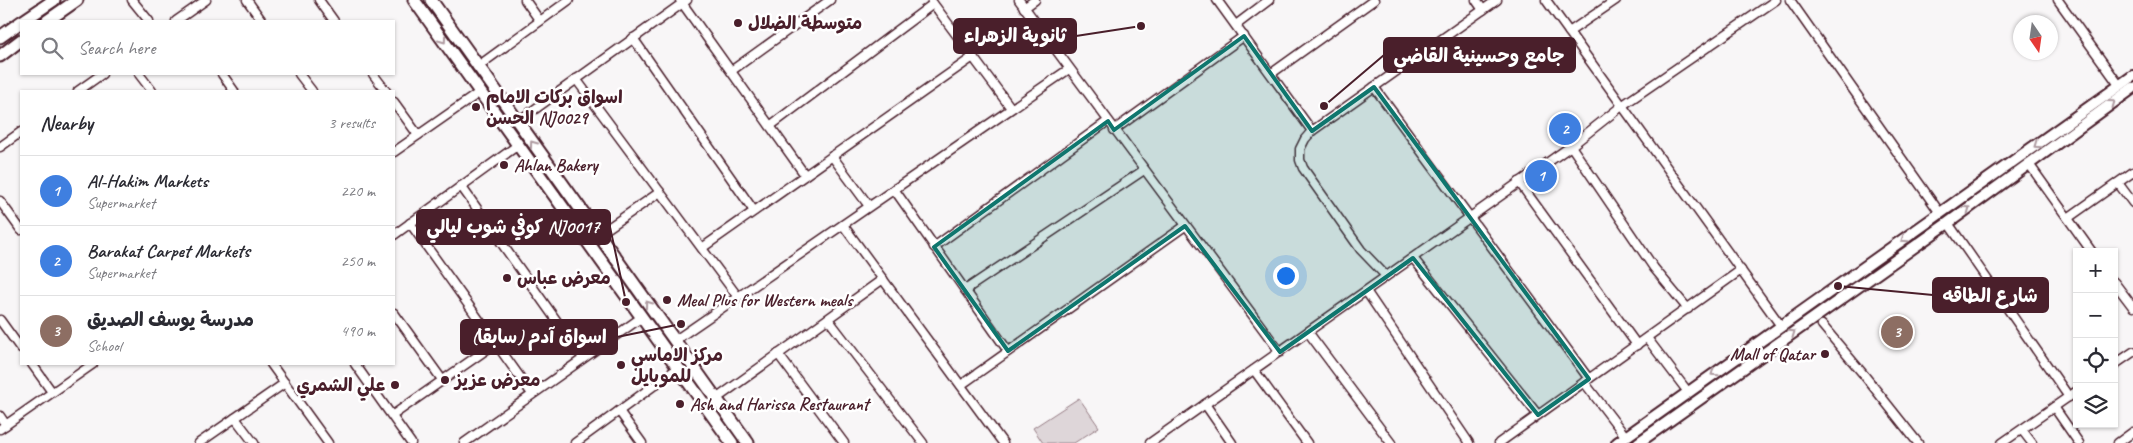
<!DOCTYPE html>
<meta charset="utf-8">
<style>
body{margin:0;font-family:Caveat,"Playpen Sans Arabic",sans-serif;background:#f2f2f3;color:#2b2b33}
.controls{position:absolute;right:15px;bottom:15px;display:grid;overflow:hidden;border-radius:0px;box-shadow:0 1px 4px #0004}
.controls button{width:45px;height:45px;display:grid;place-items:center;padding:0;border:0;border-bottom:1px solid #e1e1e2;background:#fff;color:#2b2b33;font:25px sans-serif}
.compass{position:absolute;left:2013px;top:15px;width:45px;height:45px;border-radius:50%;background:#fff;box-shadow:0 1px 4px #0004;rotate:167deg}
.you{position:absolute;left:1285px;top:275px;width:18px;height:18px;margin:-12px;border:4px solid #fff;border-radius:50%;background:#1a73e8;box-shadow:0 0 0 8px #1a73e833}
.badge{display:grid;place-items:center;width:32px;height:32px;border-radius:50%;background:#7c3aed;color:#fff;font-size:16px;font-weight:700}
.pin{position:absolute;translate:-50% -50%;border:2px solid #fff;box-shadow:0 1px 5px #0006}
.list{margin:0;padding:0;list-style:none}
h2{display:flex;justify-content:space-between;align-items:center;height:65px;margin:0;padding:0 20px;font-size:21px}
h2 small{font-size:16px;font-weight:400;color:#7c7c81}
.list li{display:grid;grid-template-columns:32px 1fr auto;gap:15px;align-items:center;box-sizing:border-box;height:70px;padding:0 20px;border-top:1px solid #e1e1e2}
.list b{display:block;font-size:19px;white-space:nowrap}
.list p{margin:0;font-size:16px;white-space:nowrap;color:#7c7c81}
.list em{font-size:16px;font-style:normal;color:#7c7c81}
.icon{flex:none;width:28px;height:28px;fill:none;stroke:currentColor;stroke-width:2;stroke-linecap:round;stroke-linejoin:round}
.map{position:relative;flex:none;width:2133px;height:443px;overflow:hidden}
.search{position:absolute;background:#fff;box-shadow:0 1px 4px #0004;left:20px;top:20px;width:375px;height:55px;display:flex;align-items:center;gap:12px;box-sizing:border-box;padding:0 18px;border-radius:0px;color:#7c7c81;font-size:19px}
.panel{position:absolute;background:#fff;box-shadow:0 1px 4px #0004;left:20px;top:90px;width:375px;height:275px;border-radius:0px}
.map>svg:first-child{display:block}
.green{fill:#ded6d9;stroke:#947a82}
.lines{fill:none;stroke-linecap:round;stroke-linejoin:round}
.minor-casing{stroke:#4a1f2b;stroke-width:11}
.tertiary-casing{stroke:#4a1f2b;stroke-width:14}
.secondary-casing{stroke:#4a1f2b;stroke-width:15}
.minor{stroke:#fff;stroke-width:8}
.tertiary{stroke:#fff;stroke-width:10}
.secondary{stroke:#fff;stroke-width:11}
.oneway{stroke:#ae9aa0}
.marked{fill:#0f766e;fill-opacity:0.2;stroke:#0f766e;stroke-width:4;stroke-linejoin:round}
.poi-dot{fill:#4a1f2b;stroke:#fff;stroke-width:2}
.labels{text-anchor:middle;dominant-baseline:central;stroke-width:5;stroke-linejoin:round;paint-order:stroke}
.poi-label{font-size:18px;font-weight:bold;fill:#4a1f2b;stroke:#fff;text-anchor:start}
.leader{fill:none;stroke:#4a1f2b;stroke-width:2}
.callout-dot{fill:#4a1f2b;stroke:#fff;stroke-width:2}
.callout{fill:#4a1f2b;stroke:#4a1f2b;stroke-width:2}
.callout-label{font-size:19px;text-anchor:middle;font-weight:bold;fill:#fff}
</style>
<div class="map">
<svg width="2133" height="443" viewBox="0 0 2133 443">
<rect width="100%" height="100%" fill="#f8f6f7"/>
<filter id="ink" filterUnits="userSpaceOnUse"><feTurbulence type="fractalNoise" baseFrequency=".02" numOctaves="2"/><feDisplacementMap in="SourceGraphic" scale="10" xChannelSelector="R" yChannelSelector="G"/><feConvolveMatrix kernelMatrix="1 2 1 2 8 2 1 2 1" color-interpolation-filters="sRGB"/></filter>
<g filter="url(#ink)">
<!-- green -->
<path class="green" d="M1079 398 1099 427 1074 443H1043L1033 428Z"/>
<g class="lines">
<defs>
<g id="minor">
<path d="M132 0 149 21"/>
<path d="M247 0 262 21"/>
<path d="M319 0 334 21"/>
<path d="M525 0 540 21"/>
<path d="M680 0 805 175"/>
<path d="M1019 0 1280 352"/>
<path d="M1217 0 1312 131"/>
<path d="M1476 0 1483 10"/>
<path d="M1546 0 1781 326"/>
<path d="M1790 0 1940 213"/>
<path d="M2058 0 2119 85"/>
<path d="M932 2 1011 108"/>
<path d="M1024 8 1035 0"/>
<path d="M176 21 206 0"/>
<path d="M1236 25 1269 0"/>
<path d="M1569 32 1616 0"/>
<path d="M633 38 754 211"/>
<path d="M477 67 569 0"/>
<path d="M731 71 830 0"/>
<path d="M1272 73 1374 0"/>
<path d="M139 74 152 91"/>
<path d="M222 74 234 91"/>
<path d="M299 74 312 91"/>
<path d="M373 74 386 91"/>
<path d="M576 79 738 297"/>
<path d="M1374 87 1589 379"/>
<path d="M78 91 102 74"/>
<path d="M394 102 418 135"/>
<path d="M517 122 687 0"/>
<path d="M770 126 933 4"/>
<path d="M1114 130 1244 36"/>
<path d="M1571 146 1654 268 1688 309"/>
<path d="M0 147 21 132"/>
<path d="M394 152 480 92"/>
<path d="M832 156 869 206"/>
<path d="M2029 164 2092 252"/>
<path d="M1519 182 1637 345"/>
<path d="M2118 183 2133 203"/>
<path d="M461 186 583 358"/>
<path d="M894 189 1008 351"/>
<path d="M0 201 21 230"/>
<path d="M2068 218 2133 172"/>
<path d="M410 223 532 394"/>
<path d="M1948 223 2069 397"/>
<path d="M843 225 1003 443"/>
<path d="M394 235 518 145"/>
<path d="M598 235 660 192"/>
<path d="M934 247 1108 121"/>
<path d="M702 248 973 57"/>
<path d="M1413 258 1538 415"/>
<path d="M1386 276 1361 250 1303 168 1300 160V149L1305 139 1312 131 1497 0"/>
<path d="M2114 282 2133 307"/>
<path d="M965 290 1144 170"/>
<path d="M1366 291 1469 443"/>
<path d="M394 313 443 381"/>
<path d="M828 319 923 443"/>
<path d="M0 320 21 349"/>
<path d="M1822 325 1864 375 1918 443"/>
<path d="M1308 332 1391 443"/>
<path d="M1647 338 1688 392"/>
<path d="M674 341 1069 69"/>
<path d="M778 354 844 443"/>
<path d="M32 364 52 392"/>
<path d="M271 364 328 443"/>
<path d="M355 364 411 443"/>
<path d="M2114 365 2133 352"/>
<path d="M1254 370 1307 443"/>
<path d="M1584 382 1626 437"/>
<path d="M961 385 1185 226"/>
<path d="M716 399 883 279"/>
<path d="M1205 404 1232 443"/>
<path d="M2054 407 2079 443"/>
<path d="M619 411 642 443"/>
<path d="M393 415 496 343"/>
<path d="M0 416 6 425"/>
<path d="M235 418 254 443"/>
<path d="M0 429 93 364"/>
<path d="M2022 430 2032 443"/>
<path d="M199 443 285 383"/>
<path d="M464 443 642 317"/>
<path d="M575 443 678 368"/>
<path d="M1150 443 1571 146 1623 105 1776 0"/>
<path d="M1499 443 1741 270"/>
<path d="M2002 443 2077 391"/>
<path d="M2118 443 2133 432"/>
</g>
<g id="tertiary">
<path d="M1617 443 2133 76"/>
<path d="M1638 443 1948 223 2133 88"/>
</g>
<g id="secondary">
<path d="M414 0 732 443"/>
<path d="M431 0 748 443"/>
<path d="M23 21 54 0"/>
<path d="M47 21 77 0"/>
<path d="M0 37 21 22"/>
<path d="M0 56 21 40"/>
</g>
</defs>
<!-- minor casing -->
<use href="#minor" class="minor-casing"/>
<!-- tertiary casing -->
<use href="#tertiary" class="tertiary-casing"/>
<!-- secondary casing -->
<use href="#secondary" class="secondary-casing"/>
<!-- minor -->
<use href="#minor" class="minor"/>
<!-- tertiary -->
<use href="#tertiary" class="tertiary"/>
<!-- secondary -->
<use href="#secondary" class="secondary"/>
</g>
<!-- one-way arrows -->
<defs><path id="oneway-chevron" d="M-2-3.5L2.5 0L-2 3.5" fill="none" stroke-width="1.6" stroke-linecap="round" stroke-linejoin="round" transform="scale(1.25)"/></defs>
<g class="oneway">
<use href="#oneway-chevron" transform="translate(443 40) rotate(54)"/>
<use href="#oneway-chevron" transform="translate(2112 103) rotate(-36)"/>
<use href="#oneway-chevron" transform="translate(533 144) rotate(-126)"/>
<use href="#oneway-chevron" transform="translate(2037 145) rotate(145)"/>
<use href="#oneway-chevron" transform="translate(1967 209) rotate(-36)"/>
<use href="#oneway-chevron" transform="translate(1904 239) rotate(145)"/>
<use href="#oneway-chevron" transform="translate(648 304) rotate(-126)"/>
<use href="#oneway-chevron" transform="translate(1792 333) rotate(-35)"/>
<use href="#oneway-chevron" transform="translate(1714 373) rotate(145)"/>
</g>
</g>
<!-- marked area -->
<path class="marked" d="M1244 36 1312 131 1374 87 1589 379 1538 415 1413 258 1280 352 1185 226 1008 351 934 247 1108 121 1114 130Z"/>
<!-- markers -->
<g class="poi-dot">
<circle cx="738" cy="23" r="5"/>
<circle cx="476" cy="107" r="5"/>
<circle cx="504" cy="165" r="5"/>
<circle cx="507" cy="278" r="5"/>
<circle cx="667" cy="300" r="5"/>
<circle cx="1825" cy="354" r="5"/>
<circle cx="621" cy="365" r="5"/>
<circle cx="445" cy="380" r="5"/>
<circle cx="395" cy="385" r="5"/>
<circle cx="680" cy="404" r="5"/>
</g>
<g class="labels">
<!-- poi labels -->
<g class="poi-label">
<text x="748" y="23">متوسطة الضلال</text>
<text x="486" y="97">اسواق بركات الامام<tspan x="486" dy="21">الحسن NJ0029</tspan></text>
<text x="514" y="165">Ahlan Bakery</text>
<text x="517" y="278">معرض عباس</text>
<text x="677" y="300">Meal Plus for Western meals</text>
<text x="1815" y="354" text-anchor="end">Mall of Qatar</text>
<text x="631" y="355">مركز الاماسي<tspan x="631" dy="21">للموبايل</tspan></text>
<text x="455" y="380">معرض عزيز</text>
<text x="385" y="385" text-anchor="end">علي الشمري</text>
<text x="690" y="404">Ash and Harissa Restaurant</text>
</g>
</g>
<!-- callouts -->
<path class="leader" d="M1141 26L1076 36M1324 106L1384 55M626 302L610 227M1838 286L1933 295M681 324L617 337"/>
<g class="callout-dot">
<circle cx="1141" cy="26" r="5"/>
<circle cx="1324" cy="106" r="5"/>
<circle cx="626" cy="302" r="5"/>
<circle cx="1838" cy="286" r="5"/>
<circle cx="681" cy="324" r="5"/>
</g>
<g class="callout">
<rect x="954" y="19" width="122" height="34" rx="5"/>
<rect x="1384" y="38" width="191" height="34" rx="5"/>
<rect x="417" y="210" width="193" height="34" rx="5"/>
<rect x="1933" y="278" width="115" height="34" rx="5"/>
<rect x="461" y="320" width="156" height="34" rx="5"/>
</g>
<g class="callout-label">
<text x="1015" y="42">ثانوية الزهراء</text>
<text x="1479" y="62">جامع وحسينية القاضي</text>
<text x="513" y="233">كوفي شوب ليالي NJ0017</text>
<text x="1990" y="302">شارع الطاقه</text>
<text x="539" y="343">اسواق آدم (سابقا)</text>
</g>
</svg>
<div class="controls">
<button>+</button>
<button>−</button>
<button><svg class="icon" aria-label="locate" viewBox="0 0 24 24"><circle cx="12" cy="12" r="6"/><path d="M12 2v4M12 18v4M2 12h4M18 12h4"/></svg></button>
<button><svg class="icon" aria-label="layers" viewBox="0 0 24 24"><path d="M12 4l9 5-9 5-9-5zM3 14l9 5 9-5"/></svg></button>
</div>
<svg class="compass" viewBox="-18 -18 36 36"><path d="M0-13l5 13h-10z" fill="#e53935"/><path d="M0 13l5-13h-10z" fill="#7c7c81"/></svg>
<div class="you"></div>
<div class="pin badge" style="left:1541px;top:176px;background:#3f7fe0">1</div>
<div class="pin badge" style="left:1565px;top:129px;background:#3f7fe0">2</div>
<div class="pin badge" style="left:1897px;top:332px;background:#8d6e63">3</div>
<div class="search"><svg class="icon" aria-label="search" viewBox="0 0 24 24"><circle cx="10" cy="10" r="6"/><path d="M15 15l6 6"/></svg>Search here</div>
<section class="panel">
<h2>Nearby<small>3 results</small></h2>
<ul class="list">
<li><span class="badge" style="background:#3f7fe0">1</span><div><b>Al-Hakim Markets</b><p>Supermarket</p></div><em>220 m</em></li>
<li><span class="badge" style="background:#3f7fe0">2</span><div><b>Barakat Carpet Markets</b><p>Supermarket</p></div><em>250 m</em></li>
<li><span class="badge" style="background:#8d6e63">3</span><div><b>مدرسة يوسف الصديق</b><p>School</p></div><em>490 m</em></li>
</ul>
</section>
</div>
